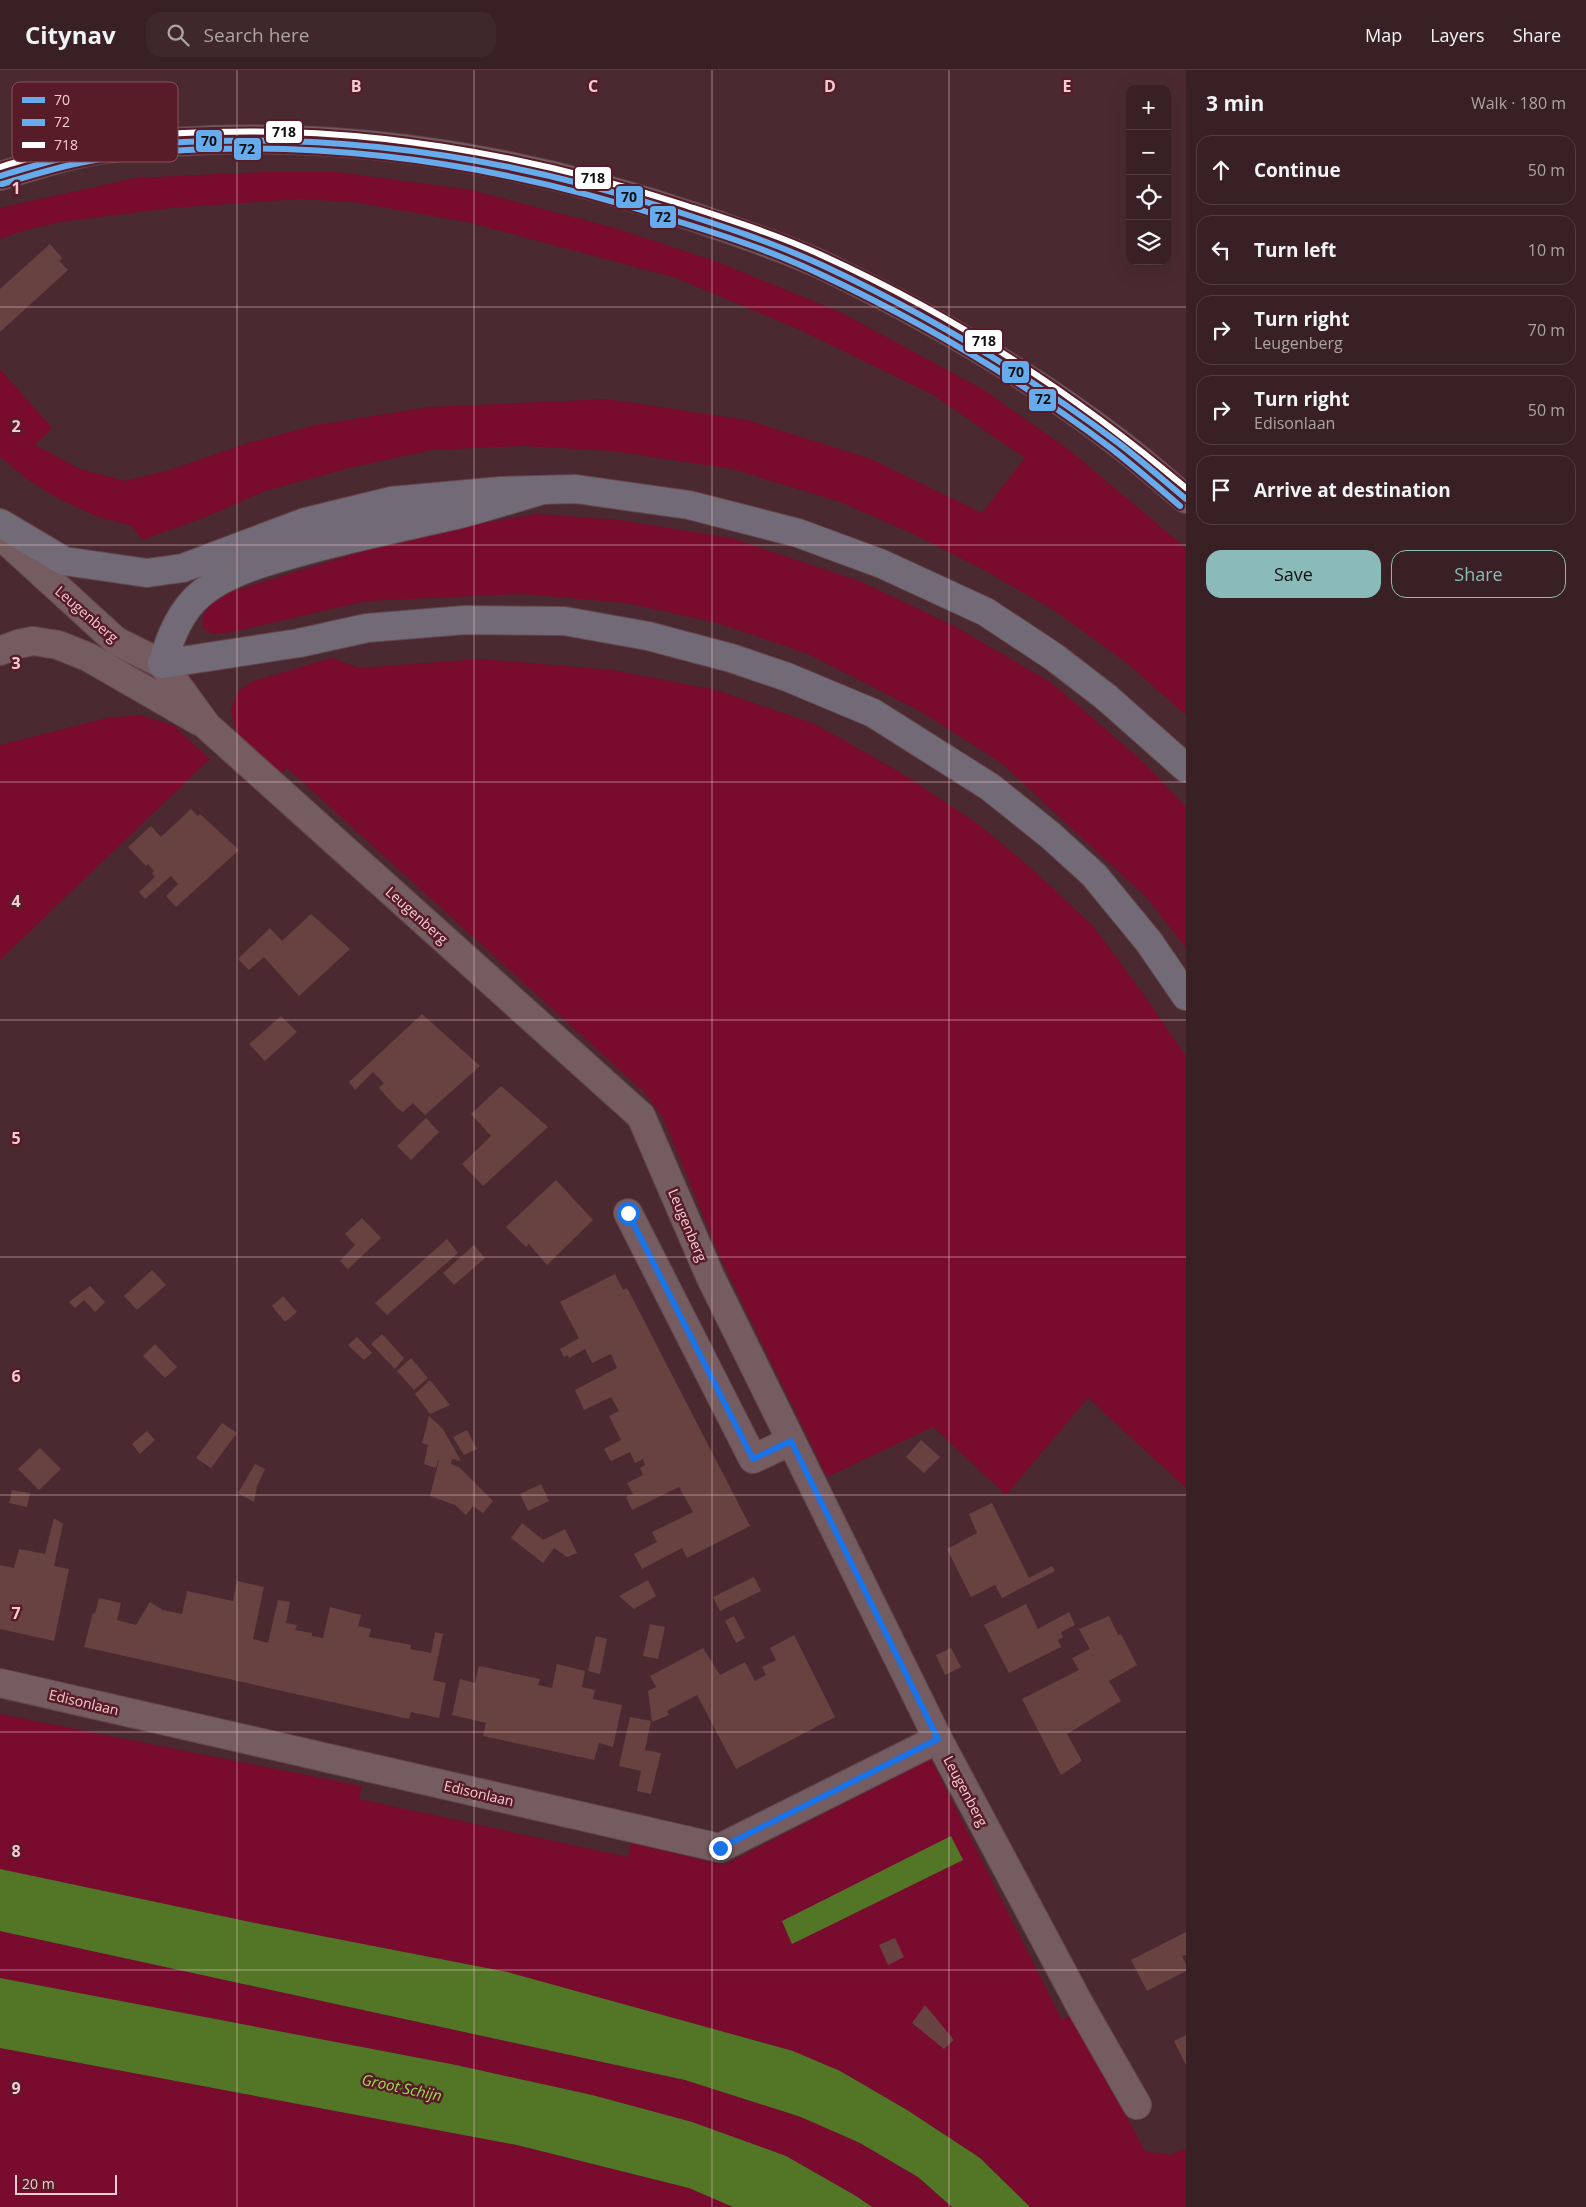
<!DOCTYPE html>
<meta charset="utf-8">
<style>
body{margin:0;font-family:"Open Sans",sans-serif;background:#3f282c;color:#f1f3f6}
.controls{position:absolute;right:15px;top:15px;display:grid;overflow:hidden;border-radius:10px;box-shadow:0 5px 20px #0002}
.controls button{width:45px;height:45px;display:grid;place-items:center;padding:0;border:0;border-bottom:1px solid #523e41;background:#382024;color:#f1f3f6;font:25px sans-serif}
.scale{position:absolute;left:15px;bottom:12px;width:102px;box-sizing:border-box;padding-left:5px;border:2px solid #f3ccd0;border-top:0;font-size:14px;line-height:18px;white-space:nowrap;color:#f3ccd0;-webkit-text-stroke:4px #581c28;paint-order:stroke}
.stop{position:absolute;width:15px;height:15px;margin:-11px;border:4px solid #1a73e8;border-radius:50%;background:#fff}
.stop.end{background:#1a73e8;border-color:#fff;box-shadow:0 1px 5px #0008}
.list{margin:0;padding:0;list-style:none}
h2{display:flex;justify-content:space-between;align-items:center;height:65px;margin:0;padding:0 20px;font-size:21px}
h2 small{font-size:16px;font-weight:400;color:#aba3a6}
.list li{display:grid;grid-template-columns:32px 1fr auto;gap:15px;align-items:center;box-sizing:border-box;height:70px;margin:0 10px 10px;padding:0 10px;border:1px solid #523e41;border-radius:15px}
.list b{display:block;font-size:19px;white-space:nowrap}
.list p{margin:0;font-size:16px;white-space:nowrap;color:#aba3a6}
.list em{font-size:16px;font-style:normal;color:#aba3a6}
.actions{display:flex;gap:10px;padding:15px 20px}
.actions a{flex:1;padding:11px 0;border:1px solid #8bbbb9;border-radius:15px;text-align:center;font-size:18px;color:#8bbbb9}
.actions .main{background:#8bbbb9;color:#111}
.icon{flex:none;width:28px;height:28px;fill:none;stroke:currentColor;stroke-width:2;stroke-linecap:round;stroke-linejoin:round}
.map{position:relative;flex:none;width:1186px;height:2137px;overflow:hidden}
header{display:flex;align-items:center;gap:30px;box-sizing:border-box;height:70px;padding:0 25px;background:#382024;border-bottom:1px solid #523e41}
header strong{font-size:24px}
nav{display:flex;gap:28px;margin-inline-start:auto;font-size:18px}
.search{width:350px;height:45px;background:#3f282c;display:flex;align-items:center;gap:12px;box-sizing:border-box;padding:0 18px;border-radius:15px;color:#aba3a6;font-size:19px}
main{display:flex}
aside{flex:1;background:#382024}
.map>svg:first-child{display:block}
.green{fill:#790b2f}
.water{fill:#537626}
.building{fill:#674241}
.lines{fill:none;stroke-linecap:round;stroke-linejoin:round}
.street-casing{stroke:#64484d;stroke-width:30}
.secondary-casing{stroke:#64484d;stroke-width:30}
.highway-casing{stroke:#64484d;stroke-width:30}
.street{stroke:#745c60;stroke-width:28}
.secondary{stroke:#745c60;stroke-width:28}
.highway{stroke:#726b77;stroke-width:28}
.bus-1-casing{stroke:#581c28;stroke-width:10}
.bus-2-casing{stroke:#581c28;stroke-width:10}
.bus-3-casing{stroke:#581c28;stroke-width:10}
.bus-1{stroke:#66aced;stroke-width:6}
.bus-2{stroke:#66aced;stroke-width:6}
.bus-3{stroke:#fff;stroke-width:6}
.route{stroke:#1a73e8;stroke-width:6}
.grid{fill:none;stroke:#f3ccd0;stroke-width:1;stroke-opacity:0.55}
.labels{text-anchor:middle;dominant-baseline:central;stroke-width:5;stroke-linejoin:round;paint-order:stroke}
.street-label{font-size:14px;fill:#f3ccd0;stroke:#581c28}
.water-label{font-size:15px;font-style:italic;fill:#9adf4f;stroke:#581c28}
.key{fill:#581c28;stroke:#86515a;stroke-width:1}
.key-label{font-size:14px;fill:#f3ccd0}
.grid-label{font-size:16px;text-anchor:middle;font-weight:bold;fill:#f3ccd0;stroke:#581c28;stroke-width:5;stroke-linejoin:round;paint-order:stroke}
.line-badge{stroke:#581c28;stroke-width:2}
.pale-badge-label{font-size:14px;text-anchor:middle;font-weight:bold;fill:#111}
</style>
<header>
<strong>Citynav</strong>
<div class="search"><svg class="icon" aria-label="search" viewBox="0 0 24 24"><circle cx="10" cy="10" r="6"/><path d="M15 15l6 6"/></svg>Search here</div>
<nav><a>Map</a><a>Layers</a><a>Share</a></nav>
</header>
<main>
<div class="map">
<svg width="1186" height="2137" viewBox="0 0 1186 2137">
<rect width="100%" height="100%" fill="#4a2a30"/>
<!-- green -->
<g class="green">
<path d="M263 102H338L471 120 615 158 718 192 842 243 984 320 1068 379 1186 478V645L1124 591 1055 541 984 500 911 463 840 432 732 399 613 381 524 376 432 380 349 398 265 421 206 447 142 470 132 456 98 447 57 428 27 409 0 387V299L52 358 35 375 80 399 125 411 170 400 248 373 316 355 430 337 607 329 747 350 871 389 982 443 1025 388 933 325 800 260 676 208 467 152 353 132 299 129 171 138 60 152 22 161 0 169V138L8 136 136 108Z"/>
<path d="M537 444 619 450 731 468 862 512 956 557 1052 613 1140 689 1186 737V878L1147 828 1000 692 918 640 808 584 717 553 627 533 522 524 366 531 232 562 214 564 203 559C200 537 214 533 230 522L422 463Z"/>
<path d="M332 588 359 598 480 589 613 600 716 620 815 654 903 704 978 754 1030 797 1093 856 1144 925 1186 986V1418L1088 1328 1006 1425 933 1357 827 1407 721 1189 663 1048 644 1022 287 698 280 705 236 663 231 640 238 621 253 611Z"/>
<path d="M140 645 173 655 210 689 0 890V675L107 648Z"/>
<path d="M0 1644 362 1716 359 1729 628 1787 631 1773 724 1795 931 1689 1062 1950 1072 1944 1145 2081 1171 2085 1186 2078V2137H1030L980 2088 907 2040 840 2001 793 1981 507 1902 260 1854 0 1799Z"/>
<path d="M0 1861 685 2010 801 2047 860 2073 918 2107 952 2137H872L856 2126 786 2086 692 2052 592 2025 456 1995 0 1908Z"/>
<path d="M0 1978 517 2075 689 2118 733 2137H0Z"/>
</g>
<!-- water -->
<g class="water">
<path d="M951 1766 963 1790 792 1874 782 1851Z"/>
<path d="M0 1799 260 1854 507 1902 793 1981 840 2001 907 2040 980 2088 1030 2137H952L918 2107 860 2073 801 2047 685 2010 0 1861Z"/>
<path d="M0 1908 456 1995 592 2025 692 2052 786 2086 856 2126 872 2137H733L689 2118 517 2075 0 1978Z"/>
</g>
<!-- building -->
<g class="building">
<path d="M50 174 62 188 59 191 68 200 0 262V219Z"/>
<path d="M191 739 198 746 200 744 239 780 176 837 166 826 178 814 171 806 145 829 139 822 155 807 152 804 154 801 148 794 146 796 128 777 151 756 161 767Z"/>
<path d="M311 844 350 879 299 926 264 887 249 900 238 889 270 858 282 871Z"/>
<path d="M422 944 480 996 425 1045 413 1033 403 1042 397 1038 379 1018 384 1013 373 1002 355 1020 349 1012Z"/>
<path d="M281 946 297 962 265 991 249 974Z"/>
<path d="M501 1016 548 1057 483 1116 462 1094 491 1066 471 1044Z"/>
<path d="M426 1048 439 1062 411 1090 397 1076Z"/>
<path d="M556 1110 593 1150 547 1195 529 1174 526 1177 506 1157Z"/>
<path d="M362 1148 381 1168 348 1199 340 1191 355 1175 345 1164Z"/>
<path d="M447 1169 458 1183 387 1245 375 1233Z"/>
<path d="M474 1175 485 1188 454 1215 443 1203Z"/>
<path d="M152 1200 166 1215 137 1240 124 1226Z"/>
<path d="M615 1204 623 1220 627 1218 638 1239 750 1456 687 1488 682 1478 642 1499 634 1484 657 1472 652 1462 693 1442 679 1417 632 1440 626 1427 633 1424 627 1413 643 1405 640 1398 645 1395 643 1389 635 1393 630 1382 611 1391 604 1379 621 1370 609 1346 619 1341 611 1327 584 1340 575 1320 617 1298 611 1284 592 1293 585 1279 569 1288 568 1285 564 1287 560 1279 579 1268 560 1232Z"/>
<path d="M90 1216 105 1232 95 1242 84 1230 75 1238 69 1232Z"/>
<path d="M283 1226 297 1242 285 1252 272 1236Z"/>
<path d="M382 1264 404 1288 395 1299 371 1274Z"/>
<path d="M357 1267 372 1283 364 1290 348 1275Z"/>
<path d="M155 1274 177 1297 165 1308 143 1286Z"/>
<path d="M411 1288 428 1308 414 1320 397 1301Z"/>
<path d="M430 1310 450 1335 430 1344 415 1324Z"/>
<path d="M429 1346 443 1359 461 1391 452 1389 451 1394 459 1397 493 1431 483 1443 473 1436 466 1445 455 1435 430 1426 439 1390H438L436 1398 424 1394 428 1375 422 1373Z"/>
<path d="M222 1353 237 1363 211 1398 196 1388Z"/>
<path d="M467 1360 477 1379 464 1385 453 1367Z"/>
<path d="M147 1361 155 1370 140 1384 132 1374Z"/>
<path d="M921 1370 940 1387 924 1403 906 1387Z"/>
<path d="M40 1378 61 1399 39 1420 18 1399Z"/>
<path d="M255 1394 265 1399 257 1416 254 1432 238 1423Z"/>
<path d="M541 1414 549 1431 528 1441 520 1424Z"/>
<path d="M12 1420 30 1423 27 1437 9 1433Z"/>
<path d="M992 1433 1029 1508 1052 1496 1055 1501 1002 1528 995 1515 971 1527 947 1479 977 1463 969 1444Z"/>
<path d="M54 1448 63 1454 54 1496 69 1499 54 1571 0 1559V1495L14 1498 19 1479 45 1484Z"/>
<path d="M522 1453 543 1470 565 1459 577 1483 567 1487 554 1478 543 1493 511 1468Z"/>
<path d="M754 1507 761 1521 720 1541 713 1527Z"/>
<path d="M648 1510 656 1526 634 1539 619 1526Z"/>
<path d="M237 1511 264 1517 253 1569 268 1573 278 1530 290 1532 286 1553 297 1555 295 1560 312 1563V1566L323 1568 330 1537 361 1545 358 1556 371 1559 369 1567 411 1575 410 1579 431 1583 435 1562 443 1564 433 1610 446 1613 439 1648 411 1642 409 1649 84 1577 93 1543 95 1544 99 1528 121 1533 117 1550 136 1555 150 1532 163 1540 182 1544 187 1521 233 1531Z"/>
<path d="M1026 1534 1038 1559 1069 1542 1075 1555 1061 1562 1063 1567 1058 1570 1061 1577 1009 1603 984 1555Z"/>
<path d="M734 1546 745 1568 736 1573 725 1551Z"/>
<path d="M1109 1546 1118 1565 1121 1564 1137 1595 1109 1611 1121 1631 1067 1664 1082 1691 1061 1705 1022 1629 1079 1600 1072 1588 1090 1579 1079 1559Z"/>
<path d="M650 1554 665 1557 658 1589 643 1586Z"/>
<path d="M794 1565 835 1647 736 1699 697 1625 667 1641 669 1645 652 1652 648 1621 656 1617 650 1606 703 1578 720 1605 745 1592 755 1611 766 1605 762 1597 776 1590 770 1578Z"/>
<path d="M596 1566 607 1569 600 1604 588 1601Z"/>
<path d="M951 1578 961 1597 945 1605 936 1585Z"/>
<path d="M557 1594 585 1601 582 1617 595 1620 593 1629 622 1635 613 1677 599 1673 594 1690 483 1666 486 1653 452 1645 460 1609 475 1613 479 1596 540 1609 538 1615 552 1618Z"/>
<path d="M630 1647 651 1651 645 1680 661 1683 651 1724 637 1721 641 1701 619 1696Z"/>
<path d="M1186 1862V1885L1182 1886 1186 1894V1901L1147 1921 1131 1890Z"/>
<path d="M895 1868 904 1887 888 1895 879 1875Z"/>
<path d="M925 1935 954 1970 944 1979 912 1953Z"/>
<path d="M1186 1965V1995L1174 1971Z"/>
</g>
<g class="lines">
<defs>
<g id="street">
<path d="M0 581 18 574 33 571 58 575 88 587 199 651"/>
<path d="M162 594 207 656 641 1046 710 1206 938 1669 1081 1937 1137 2035"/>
<path d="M628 1143 753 1389 791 1371"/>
<path d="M0 1613 720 1778 938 1669"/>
</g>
<g id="secondary">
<path d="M0 106C34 96 70 84 106 79 305 52 511 83 700 149 742 164 786 178 826 197 928 246 1027 303 1117 372 1141 390 1163 410 1186 429"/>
<path d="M0 465 116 571 162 594"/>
</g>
<g id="highway">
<path d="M543 420C514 428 485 438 456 445 399 458 342 469 286 486 257 494 226 504 203 522 180 540 170 568 162 594L299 573 367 558 465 550 564 551 648 566 731 588 787 607 873 643 990 717 1050 765 1094 805 1149 872 1186 926"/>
<path d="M0 453 64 491 147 503 183 498 305 452 391 431 501 421 576 419 689 435 798 463 882 494 986 542 1054 587 1106 627 1186 698"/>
</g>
</defs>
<!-- street casing -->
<use href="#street" class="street-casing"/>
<!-- secondary casing -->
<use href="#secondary" class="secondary-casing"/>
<!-- highway casing -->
<use href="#highway" class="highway-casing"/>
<!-- street -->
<use href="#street" class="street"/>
<!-- secondary -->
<use href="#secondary" class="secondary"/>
<!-- highway -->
<use href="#highway" class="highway"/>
<defs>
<path id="bus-1" d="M0 106C31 97 61 87 93 81 133 74 174 72 214 71 369 66 522 92 669 139 722 156 775 173 826 197 928 245 1026 304 1117 372 1141 390 1163 410 1186 429"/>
<path id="bus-2" d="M2 114C33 105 63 95 95 90 134 83 175 80 215 79 369 75 521 101 667 148 719 164 773 181 822 205 924 253 1022 311 1112 379 1135 397 1158 417 1180 436"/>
<path id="bus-3" d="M0 97C31 88 61 78 93 72 133 65 174 63 214 62 374 57 529 85 681 134 727 149 775 164 819 184 952 244 1075 324 1186 418"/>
</defs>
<!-- bus-1 casing -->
<use href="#bus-1" class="bus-1-casing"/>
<!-- bus-2 casing -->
<use href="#bus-2" class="bus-2-casing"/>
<!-- bus-3 casing -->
<use href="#bus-3" class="bus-3-casing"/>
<!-- bus-1 -->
<use href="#bus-1" class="bus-1"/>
<!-- bus-2 -->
<use href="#bus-2" class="bus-2"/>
<!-- bus-3 -->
<use href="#bus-3" class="bus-3"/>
</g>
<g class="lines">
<!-- route -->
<path class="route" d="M628 1143 753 1389 791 1371 938 1669 720 1778"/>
</g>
<!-- grid -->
<path class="grid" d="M237 0V2137M474 0V2137M712 0V2137M949 0V2137M0 237H1186M0 475H1186M0 712H1186M0 950H1186M0 1187H1186M0 1425H1186M0 1662H1186M0 1900H1186"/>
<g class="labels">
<!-- street labels -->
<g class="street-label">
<text transform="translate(87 544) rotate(41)">Leugenberg</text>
<text transform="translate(417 845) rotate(42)">Leugenberg</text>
<text transform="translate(688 1155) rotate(67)">Leugenberg</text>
<text transform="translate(84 1632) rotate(13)">Edisonlaan</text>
<text transform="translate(966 1721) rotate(62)">Leugenberg</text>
<text transform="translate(479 1723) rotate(13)">Edisonlaan</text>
</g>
<!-- water labels -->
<g class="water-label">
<text transform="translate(402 2017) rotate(12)">Groot Schijn</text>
</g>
</g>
<!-- legend -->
<rect x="12" y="12" width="166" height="80" rx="8" class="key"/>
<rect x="22" y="27" width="23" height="6" fill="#66aced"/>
<rect x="22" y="49" width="23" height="7" fill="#66aced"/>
<rect x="22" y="72" width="23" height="6" fill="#fff"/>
<g class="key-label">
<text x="54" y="35">70</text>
<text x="54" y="57">72</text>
<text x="54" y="80">718</text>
</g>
<g class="grid-label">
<text x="356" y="22">B</text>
<text x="593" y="22">C</text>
<text x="830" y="22">D</text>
<text x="1067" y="22">E</text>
<text x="16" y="124">1</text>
<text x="16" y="362">2</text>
<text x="16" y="599">3</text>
<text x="16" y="837">4</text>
<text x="16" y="1074">5</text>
<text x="16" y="1312">6</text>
<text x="16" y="1549">7</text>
<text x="16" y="1787">8</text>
<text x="16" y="2024">9</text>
</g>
<g class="line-badge">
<rect x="265" y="50" width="38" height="24" rx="5" fill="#fff"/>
<rect x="195" y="59" width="28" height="24" rx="5" fill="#66aced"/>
<rect x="233" y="67" width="29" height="24" rx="5" fill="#66aced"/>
<rect x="574" y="96" width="38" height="24" rx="5" fill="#fff"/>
<rect x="615" y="115" width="29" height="24" rx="5" fill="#66aced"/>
<rect x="649" y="135" width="28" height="24" rx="5" fill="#66aced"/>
<rect x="964" y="259" width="39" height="24" rx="5" fill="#fff"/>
<rect x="1001" y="290" width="29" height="24" rx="5" fill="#66aced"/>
<rect x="1028" y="318" width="29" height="24" rx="5" fill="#66aced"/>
</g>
<g class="pale-badge-label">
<text x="284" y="67">718</text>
<text x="209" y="76">70</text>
<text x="247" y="84">72</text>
<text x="593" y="113">718</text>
<text x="629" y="132">70</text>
<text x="663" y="152">72</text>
<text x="984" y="276">718</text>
<text x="1016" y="307">70</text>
<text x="1043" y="334">72</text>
</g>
</svg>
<div class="controls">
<button>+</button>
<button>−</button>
<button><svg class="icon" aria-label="locate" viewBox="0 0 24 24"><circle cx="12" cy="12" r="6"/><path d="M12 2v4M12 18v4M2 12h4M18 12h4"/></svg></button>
<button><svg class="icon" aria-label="layers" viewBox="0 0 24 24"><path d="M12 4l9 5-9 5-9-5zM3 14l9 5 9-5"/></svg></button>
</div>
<div class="scale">20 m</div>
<div class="stop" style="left:628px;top:1143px"></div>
<div class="stop end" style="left:720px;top:1778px"></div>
</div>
<aside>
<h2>3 min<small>Walk · 180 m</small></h2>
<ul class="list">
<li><svg class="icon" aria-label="ahead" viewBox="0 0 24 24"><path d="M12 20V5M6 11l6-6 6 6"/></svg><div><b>Continue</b></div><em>50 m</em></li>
<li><svg class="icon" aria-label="left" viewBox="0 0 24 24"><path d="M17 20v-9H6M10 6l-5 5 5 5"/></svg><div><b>Turn left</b></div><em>10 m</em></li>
<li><svg class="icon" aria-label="right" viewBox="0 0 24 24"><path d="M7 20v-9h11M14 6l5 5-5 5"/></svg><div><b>Turn right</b><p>Leugenberg</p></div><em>70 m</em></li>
<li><svg class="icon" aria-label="right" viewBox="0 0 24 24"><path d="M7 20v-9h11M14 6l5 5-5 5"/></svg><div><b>Turn right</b><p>Edisonlaan</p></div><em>50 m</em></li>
<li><svg class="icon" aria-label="arrive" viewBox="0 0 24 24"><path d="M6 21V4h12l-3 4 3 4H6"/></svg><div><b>Arrive at destination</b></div></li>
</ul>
<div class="actions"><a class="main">Save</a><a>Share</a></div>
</aside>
</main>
